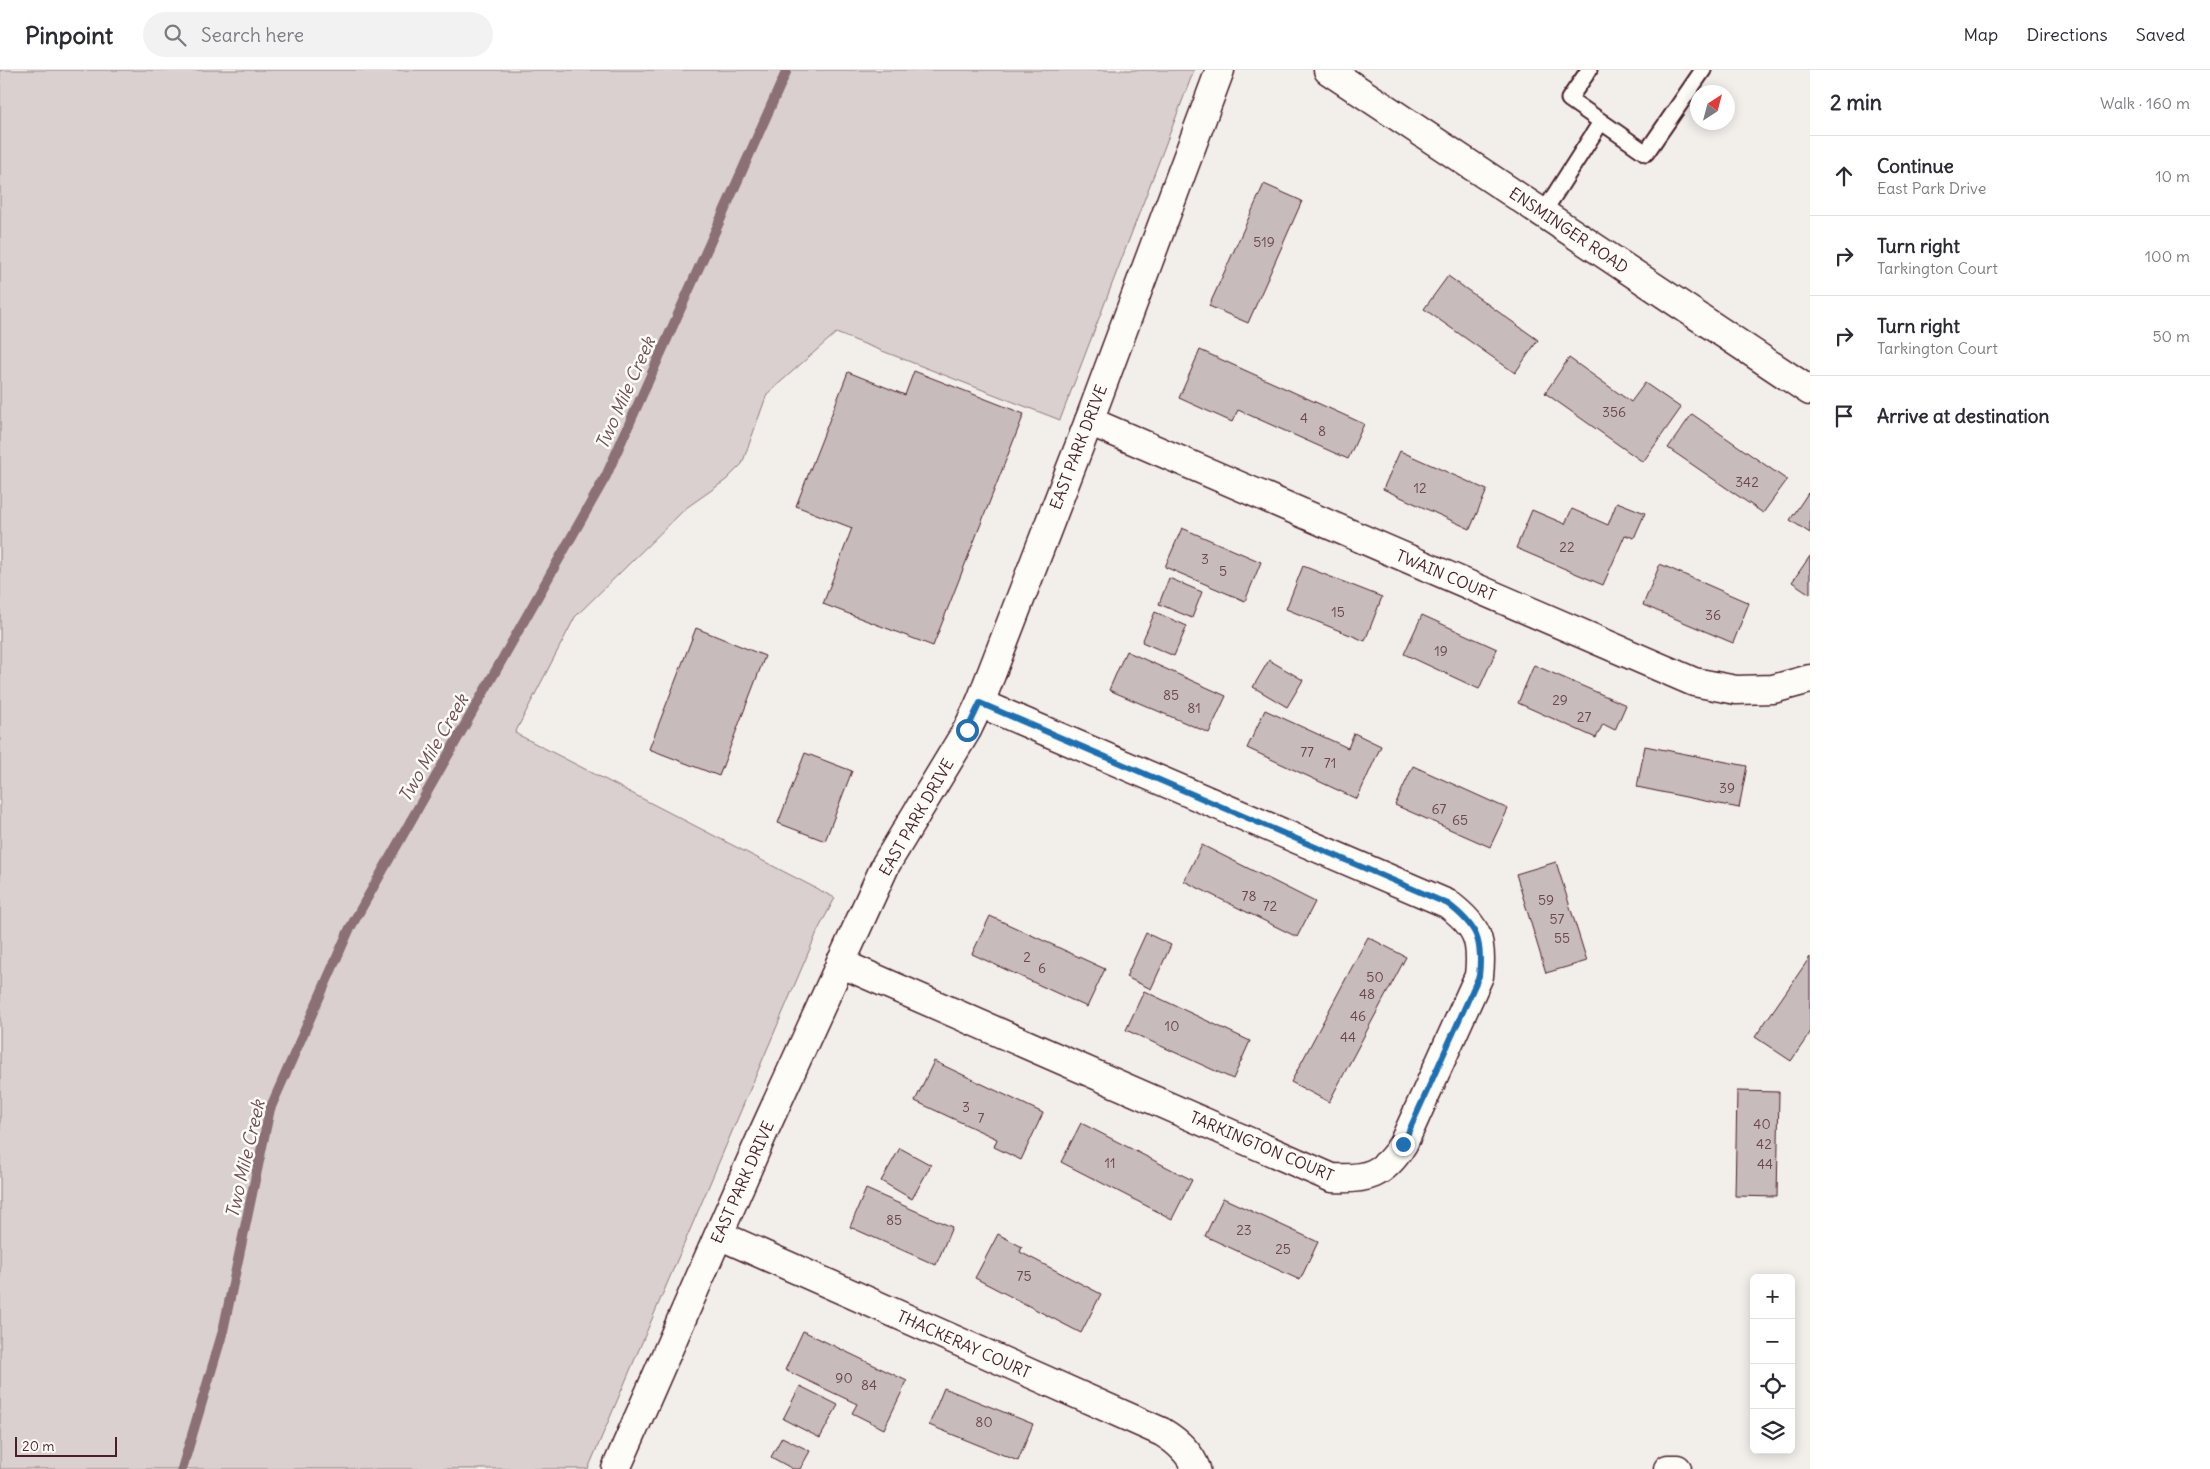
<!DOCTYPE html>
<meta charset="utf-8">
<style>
body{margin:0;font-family:Delius,sans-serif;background:#f2f2f3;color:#2b2b33}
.controls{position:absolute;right:15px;bottom:15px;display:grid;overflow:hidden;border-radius:8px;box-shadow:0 2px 12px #0003}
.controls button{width:45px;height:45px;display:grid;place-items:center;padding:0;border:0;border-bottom:1px solid #e1e1e2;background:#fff;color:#2b2b33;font:25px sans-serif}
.compass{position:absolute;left:1690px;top:15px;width:45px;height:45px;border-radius:50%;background:#fff;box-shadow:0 2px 12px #0003;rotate:36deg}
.scale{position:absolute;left:15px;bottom:12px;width:102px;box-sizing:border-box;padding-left:5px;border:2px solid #4a1f2b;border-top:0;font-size:14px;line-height:18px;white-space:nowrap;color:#4a1f2b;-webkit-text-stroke:4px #fdfcf7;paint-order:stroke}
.stop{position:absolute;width:15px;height:15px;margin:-11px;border:4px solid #1f6fb2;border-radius:50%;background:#fff}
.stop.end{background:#1f6fb2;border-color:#fff;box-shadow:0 1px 5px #0008}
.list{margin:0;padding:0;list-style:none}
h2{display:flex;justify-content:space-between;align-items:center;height:65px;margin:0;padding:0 20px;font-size:21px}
h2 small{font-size:16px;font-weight:400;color:#7c7c81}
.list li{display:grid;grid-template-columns:32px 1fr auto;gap:15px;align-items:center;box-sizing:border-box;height:80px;padding:0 20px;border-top:1px solid #e1e1e2}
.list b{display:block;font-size:19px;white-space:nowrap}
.list p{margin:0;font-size:16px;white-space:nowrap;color:#7c7c81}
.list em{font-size:16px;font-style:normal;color:#7c7c81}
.icon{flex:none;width:28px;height:28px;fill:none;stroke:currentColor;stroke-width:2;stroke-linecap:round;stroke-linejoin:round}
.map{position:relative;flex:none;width:1810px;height:1399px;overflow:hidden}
header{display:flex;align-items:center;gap:30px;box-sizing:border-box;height:70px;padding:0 25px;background:#fff;border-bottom:1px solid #e1e1e2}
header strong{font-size:24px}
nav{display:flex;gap:28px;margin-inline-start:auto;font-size:18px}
.search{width:350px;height:45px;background:#f2f2f3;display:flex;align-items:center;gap:12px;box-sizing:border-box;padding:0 18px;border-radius:28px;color:#7c7c81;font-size:19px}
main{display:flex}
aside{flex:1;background:#fff}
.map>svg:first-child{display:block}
.green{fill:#d9d0cf;stroke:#92787d}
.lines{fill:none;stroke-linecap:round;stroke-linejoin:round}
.stream{stroke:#8b6f75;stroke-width:10}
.building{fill:#c8bbbb;stroke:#4a1f2b}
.lane-casing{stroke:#4a1f2b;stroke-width:19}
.street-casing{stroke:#4a1f2b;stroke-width:31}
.secondary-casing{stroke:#4a1f2b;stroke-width:31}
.lane{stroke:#fdfcf7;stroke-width:15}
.street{stroke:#fdfcf7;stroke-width:28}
.secondary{stroke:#fdfcf7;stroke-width:28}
.route{stroke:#1f6fb2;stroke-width:6}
.labels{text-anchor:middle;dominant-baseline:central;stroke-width:5;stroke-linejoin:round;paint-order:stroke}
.number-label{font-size:14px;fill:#6a464f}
.street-label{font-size:16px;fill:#4a1f2b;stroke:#fdfcf7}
.water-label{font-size:18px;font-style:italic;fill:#704e56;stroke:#fdfcf7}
</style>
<header>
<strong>Pinpoint</strong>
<div class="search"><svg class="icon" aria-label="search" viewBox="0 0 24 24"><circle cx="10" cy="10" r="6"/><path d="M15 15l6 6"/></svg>Search here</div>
<nav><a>Map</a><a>Directions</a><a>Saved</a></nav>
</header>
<main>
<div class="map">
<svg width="1810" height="1399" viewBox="0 0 1810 1399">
<rect width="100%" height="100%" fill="#f2efeb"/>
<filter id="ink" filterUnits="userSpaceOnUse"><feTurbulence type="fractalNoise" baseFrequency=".02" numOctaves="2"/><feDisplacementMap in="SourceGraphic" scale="10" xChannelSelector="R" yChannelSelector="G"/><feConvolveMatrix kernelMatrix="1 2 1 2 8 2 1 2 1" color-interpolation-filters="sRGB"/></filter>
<g filter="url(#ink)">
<!-- green -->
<path class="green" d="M0 0H1194L1060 350 836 263 767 324 742 394 726 410 686 438 575 547 515 663 835 828 818 860 588 1399H0Z"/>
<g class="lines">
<!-- stream -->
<path class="stream" d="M182 1399 223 1261 270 1039 349 860 606 406 787 0"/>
</g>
<!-- building -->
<g class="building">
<path d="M1264 114 1302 131 1248 253 1209 236Z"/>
<path d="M1448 206 1538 270 1515 303 1424 239Z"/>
<path d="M1200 280 1364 354 1348 389 1238 340 1232 352 1179 328Z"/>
<path d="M1569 288 1631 332 1645 313 1681 338 1643 392 1545 323Z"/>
<path d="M914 301 1024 344 933 576 823 534 852 458 796 436 848 302 905 325Z"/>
<path d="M1692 344 1787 410 1763 443 1668 378Z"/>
<path d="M1400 381 1487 420 1470 459 1383 419Z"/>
<path d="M1808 423 1810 425V463L1790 450Z"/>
<path d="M1617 432 1645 443 1634 468 1625 465 1603 515 1516 478 1532 440 1565 454 1572 439 1608 455Z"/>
<path d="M1182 458 1261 492 1245 531 1165 497Z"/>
<path d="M1810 486V524L1792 512Z"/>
<path d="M1660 494 1749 533 1733 573 1643 535Z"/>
<path d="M1303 496 1382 527 1365 571 1286 539Z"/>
<path d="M1169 508 1202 522 1192 548 1159 534Z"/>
<path d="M1155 542 1187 556 1174 586 1142 572Z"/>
<path d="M1422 545 1497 579 1479 619 1404 584Z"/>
<path d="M696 558 765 586 719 706 649 679Z"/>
<path d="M1126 581 1226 626 1209 663 1109 620Z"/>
<path d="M1269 590 1303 610 1287 637 1253 617Z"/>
<path d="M1534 595 1626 635 1615 660 1603 654 1596 668 1518 633Z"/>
<path d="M1265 640 1348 678 1354 663 1381 676 1357 729 1247 678Z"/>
<path d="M1645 676 1747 696 1739 738 1637 717Z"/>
<path d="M805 683 852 701 825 771 778 753Z"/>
<path d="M1413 696 1508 739 1490 777 1395 735Z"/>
<path d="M1202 775 1315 832 1297 867 1184 811Z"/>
<path d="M1556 792 1587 891 1546 903 1516 804Z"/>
<path d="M990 846 1105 899 1087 937 972 884Z"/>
<path d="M1146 863 1171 875 1151 919 1126 907Z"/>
<path d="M1368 867 1406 887 1329 1032 1291 1012Z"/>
<path d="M1810 887V963L1791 991 1755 967Z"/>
<path d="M1144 921 1250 971 1233 1009 1126 960Z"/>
<path d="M934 991 1043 1043 1021 1090 994 1077 997 1069 915 1031Z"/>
<path d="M1737 1021 1779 1022 1777 1127 1735 1126Z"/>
<path d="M1081 1053 1192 1110 1172 1149 1061 1092Z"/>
<path d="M900 1078 931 1095 912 1129 881 1111Z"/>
<path d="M866 1119 952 1157 936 1195 850 1157Z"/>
<path d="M1223 1128 1318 1172 1300 1210 1205 1166Z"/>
<path d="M998 1164 1022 1177 1020 1182 1101 1224 1081 1263 975 1208Z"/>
<path d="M803 1261 907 1311 884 1359 852 1343 857 1334 785 1300Z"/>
<path d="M800 1316 838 1335 820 1368 783 1349Z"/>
<path d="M944 1318 1033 1354 1018 1391 929 1355Z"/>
<path d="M782 1367 810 1381 800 1399H793L771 1387Z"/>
</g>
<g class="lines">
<defs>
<g id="lane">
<path d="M1589 0 1569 29 1646 83 1703 0"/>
<path d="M1543 143 1601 52"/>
</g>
<g id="street">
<path d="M1089 351 1694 612 1736 620 1773 619 1810 609"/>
<path d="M840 893 1332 1108C1367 1110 1384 1105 1403 1074L1479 906C1483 869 1477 856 1448 834L980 633"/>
<path d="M719 1165 1162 1362C1177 1371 1190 1382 1196 1399"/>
<path d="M616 1399 764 1061 886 794 967 660 980 633 1089 351 1220 0"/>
<path d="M1668 1399H1677"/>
</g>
<path id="secondary" d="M1328 0 1810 321"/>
</defs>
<!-- lane casing -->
<use href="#lane" class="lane-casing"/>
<!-- street casing -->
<use href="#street" class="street-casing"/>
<!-- secondary casing -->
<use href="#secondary" class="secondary-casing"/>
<!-- lane -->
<use href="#lane" class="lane"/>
<!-- street -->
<use href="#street" class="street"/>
<!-- secondary -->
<use href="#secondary" class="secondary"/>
</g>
</g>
<g class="lines" filter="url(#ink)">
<!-- route -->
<path class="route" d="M967 660 980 633 1448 834C1477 856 1483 870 1479 906L1403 1074"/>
</g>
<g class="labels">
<!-- number labels -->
<g class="number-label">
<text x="1264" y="172">519</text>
<text x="1614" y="342">356</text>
<text x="1304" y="348">4</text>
<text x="1322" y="361">8</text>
<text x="1747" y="412">342</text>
<text x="1420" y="418">12</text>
<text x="1567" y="477">22</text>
<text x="1205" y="489">3</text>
<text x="1223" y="501">5</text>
<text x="1338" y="542">15</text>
<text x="1713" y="545">36</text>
<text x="1441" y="581">19</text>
<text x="1171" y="625">85</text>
<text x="1560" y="630">29</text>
<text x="1194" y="638">81</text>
<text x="1584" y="647">27</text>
<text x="1307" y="682">77</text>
<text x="1330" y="693">71</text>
<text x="1727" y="718">39</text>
<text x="1439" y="739">67</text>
<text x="1460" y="750">65</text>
<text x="1249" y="826">78</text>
<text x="1546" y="830">59</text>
<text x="1270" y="836">72</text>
<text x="1557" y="849">57</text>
<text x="1562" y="868">55</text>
<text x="1027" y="887">2</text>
<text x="1042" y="898">6</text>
<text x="1375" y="907">50</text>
<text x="1367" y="924">48</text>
<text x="1358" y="946">46</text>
<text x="1172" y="956">10</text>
<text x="1348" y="967">44</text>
<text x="966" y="1037">3</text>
<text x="981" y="1048">7</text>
<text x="1762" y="1054">40</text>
<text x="1764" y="1074">42</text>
<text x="1110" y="1093">11</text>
<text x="1765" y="1094">44</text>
<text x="894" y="1150">85</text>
<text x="1244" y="1160">23</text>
<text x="1283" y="1179">25</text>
<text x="1024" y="1206">75</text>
<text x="844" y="1308">90</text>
<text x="869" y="1315">84</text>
<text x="984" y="1352">80</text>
</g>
<!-- street labels -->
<g class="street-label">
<text transform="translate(1569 160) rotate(34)">ENSMINGER ROAD</text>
<text transform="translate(1078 377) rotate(-69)">EAST PARK DRIVE</text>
<text transform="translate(1446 505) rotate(23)">TWAIN COURT</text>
<text transform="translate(916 747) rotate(-60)">EAST PARK DRIVE</text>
<text transform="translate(1262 1076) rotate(23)">TARKINGTON COURT</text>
<text transform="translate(742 1112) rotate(-66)">EAST PARK DRIVE</text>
<text transform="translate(964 1274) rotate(24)">THACKERAY COURT</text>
</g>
<!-- water labels -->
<g class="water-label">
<text transform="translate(625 323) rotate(-66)">Two Mile Creek</text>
<text transform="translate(433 678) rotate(-60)">Two Mile Creek</text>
<text transform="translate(245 1089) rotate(-77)">Two Mile Creek</text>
</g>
</g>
</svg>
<div class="controls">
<button>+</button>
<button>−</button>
<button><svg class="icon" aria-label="locate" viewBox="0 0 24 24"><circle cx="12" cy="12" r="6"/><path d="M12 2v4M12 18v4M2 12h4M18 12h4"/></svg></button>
<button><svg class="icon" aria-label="layers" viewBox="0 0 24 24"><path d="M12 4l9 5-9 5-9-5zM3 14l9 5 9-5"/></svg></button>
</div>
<svg class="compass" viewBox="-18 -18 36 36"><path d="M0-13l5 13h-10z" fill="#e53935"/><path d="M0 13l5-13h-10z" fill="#7c7c81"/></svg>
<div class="scale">20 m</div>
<div class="stop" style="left:967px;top:660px"></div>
<div class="stop end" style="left:1403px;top:1074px"></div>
</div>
<aside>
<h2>2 min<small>Walk · 160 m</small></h2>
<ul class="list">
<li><svg class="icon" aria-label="ahead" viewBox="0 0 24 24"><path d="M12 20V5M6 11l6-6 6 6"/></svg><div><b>Continue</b><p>East Park Drive</p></div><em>10 m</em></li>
<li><svg class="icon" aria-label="right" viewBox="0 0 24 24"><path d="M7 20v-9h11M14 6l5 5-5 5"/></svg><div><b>Turn right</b><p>Tarkington Court</p></div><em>100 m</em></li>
<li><svg class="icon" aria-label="right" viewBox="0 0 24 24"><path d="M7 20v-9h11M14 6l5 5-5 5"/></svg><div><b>Turn right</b><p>Tarkington Court</p></div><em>50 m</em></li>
<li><svg class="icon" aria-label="arrive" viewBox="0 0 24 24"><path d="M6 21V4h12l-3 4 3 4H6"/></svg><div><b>Arrive at destination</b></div></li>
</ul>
</aside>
</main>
